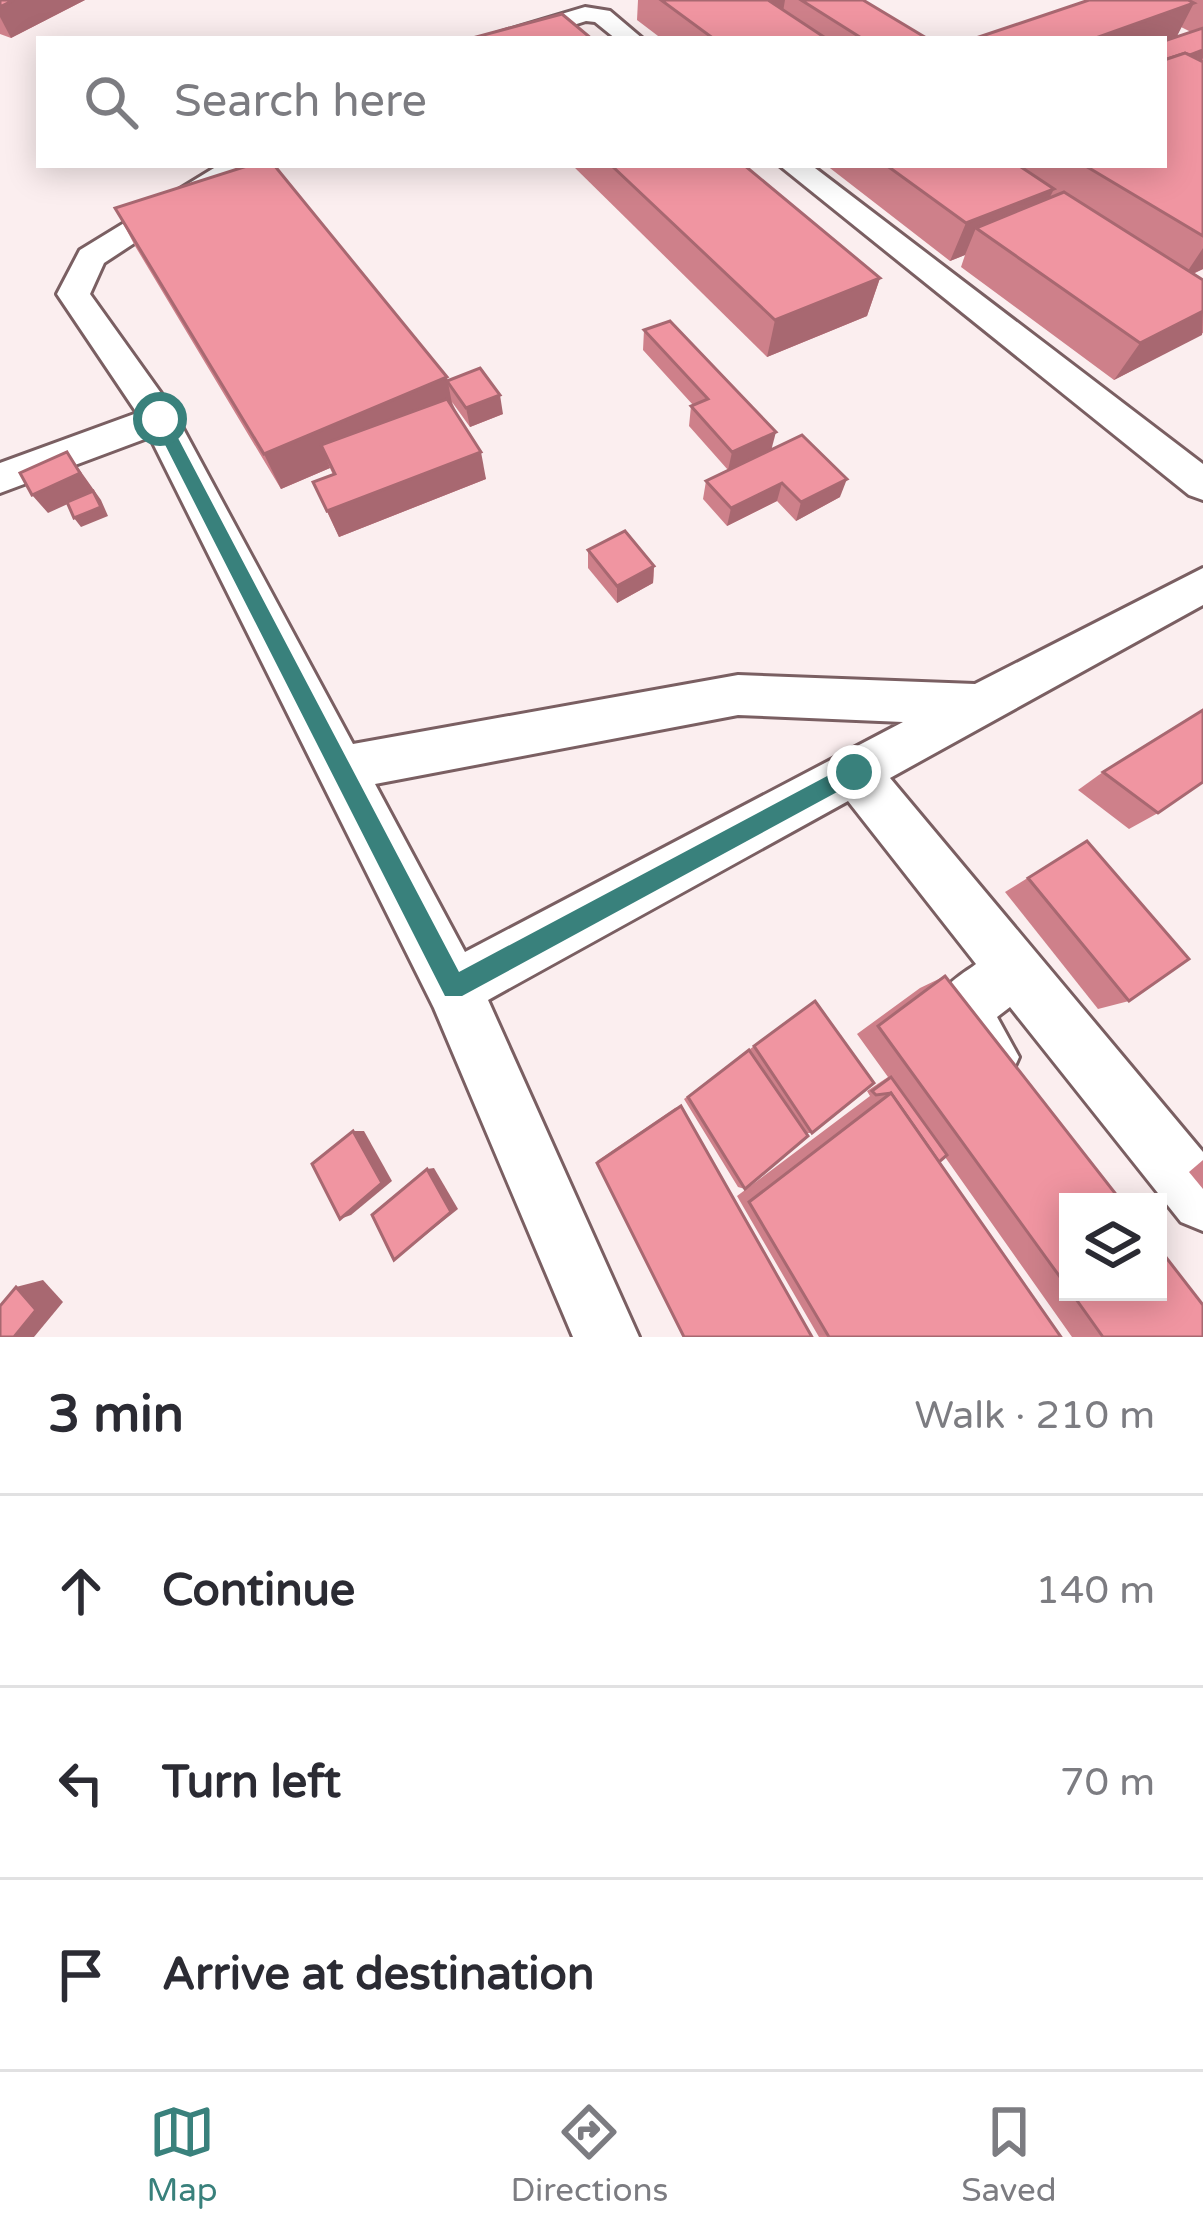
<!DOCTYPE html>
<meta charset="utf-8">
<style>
body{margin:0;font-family:"Varela Round",sans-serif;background:#f7f7f7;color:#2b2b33}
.controls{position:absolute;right:36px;bottom:36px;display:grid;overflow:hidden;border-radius:0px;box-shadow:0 6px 30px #0003}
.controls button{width:108px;height:108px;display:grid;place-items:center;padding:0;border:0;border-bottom:3px solid #e1e1e2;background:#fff;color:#2b2b33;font:60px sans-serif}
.stop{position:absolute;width:36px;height:36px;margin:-27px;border:9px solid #39817c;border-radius:50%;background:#fff}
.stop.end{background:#39817c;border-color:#fff;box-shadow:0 3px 12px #0008}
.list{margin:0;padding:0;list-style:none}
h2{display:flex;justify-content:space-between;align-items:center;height:156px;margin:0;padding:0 48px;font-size:51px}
h2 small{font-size:39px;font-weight:400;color:#7c7c81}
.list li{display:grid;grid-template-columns:78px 1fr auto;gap:36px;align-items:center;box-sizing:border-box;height:192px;padding:0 48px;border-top:3px solid #e1e1e2}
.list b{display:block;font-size:45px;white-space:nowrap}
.list em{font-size:39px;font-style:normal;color:#7c7c81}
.icon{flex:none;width:66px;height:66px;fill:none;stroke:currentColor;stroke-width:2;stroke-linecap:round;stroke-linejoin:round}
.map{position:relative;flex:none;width:1203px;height:1337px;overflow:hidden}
.search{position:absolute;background:#fff;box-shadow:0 6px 30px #0003;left:36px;right:36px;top:36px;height:132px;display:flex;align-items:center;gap:30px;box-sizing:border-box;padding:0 42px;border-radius:0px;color:#7c7c81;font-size:45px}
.sheet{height:732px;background:#fff}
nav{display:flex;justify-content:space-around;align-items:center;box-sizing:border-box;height:168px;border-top:3px solid #e1e1e2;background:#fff;font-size:33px;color:#7c7c81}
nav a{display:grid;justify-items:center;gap:6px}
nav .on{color:#39817c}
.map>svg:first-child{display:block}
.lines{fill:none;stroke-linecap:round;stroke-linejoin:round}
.minor-casing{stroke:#7a5f62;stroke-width:6}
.minor{fill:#fff;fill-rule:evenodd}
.wall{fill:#ce808a;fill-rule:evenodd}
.shaded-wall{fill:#a86871}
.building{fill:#f095a1;stroke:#a86871;stroke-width:3}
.route{fill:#39817c}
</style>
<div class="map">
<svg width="1203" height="1337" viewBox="0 0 1203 1337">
<rect width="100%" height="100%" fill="#fbeeef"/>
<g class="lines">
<defs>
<g id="minor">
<path d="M585 7 610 11 643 39H616L595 22 586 21 530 39H492L495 34Z"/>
<path d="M219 165H253L104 263 90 294 173 410 353 744 738 675 975 684 1203 568V605L890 778 1203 1152V1231L1181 1222 1010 1007 997 1017 1019 1057 1010 1077 990 1086C958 1073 924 1024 946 989 952 979 967 971 976 964L848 801 488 1000 639 1337H573L434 1008 150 437 0 493V463L137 413 57 294 80 250ZM738 715 903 722 465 952 375 784Z"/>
<path d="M779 165H811L1203 464V500L1189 495Z"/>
</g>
</defs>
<!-- minor casing -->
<use href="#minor" class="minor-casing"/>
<!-- minor -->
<use href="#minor" class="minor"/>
</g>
<!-- wall -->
<g class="wall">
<path d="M0 0H85L11 38 0 34Z"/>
<path d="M638 0H866L864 1 928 39H662L637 20Z"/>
<path d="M1089 0H1203V269L1193 274 1203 280V333L1114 380 961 267 965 255 950 261 826 165H1164V39ZM1181 27 1191 32 1176 37Z"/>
<path d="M572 165H744L880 278 867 316 767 357Z"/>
<path d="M115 208 447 377V381L503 414 470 427 452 402 486 479 339 537 313 482 333 475 330 468 281 489 135 246Z"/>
<path d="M644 330 772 449 840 497 796 521 777 501 727 526 703 499 706 481 728 470 689 426 691 406 693 405 643 350Z"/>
<path d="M588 550 654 566 653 583 617 603 588 568Z"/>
<path d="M1103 772 1158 813 1129 829 1078 790Z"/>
<path d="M1087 841 1129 1001 1098 1009 1005 892Z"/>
<path d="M945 976 1068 1202V1292H1158L1203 1337H1072L945 1157 939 1162 1061 1337H819L737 1196 870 1096 867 1091 888 1077 857 1034 920 988Z"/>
<path d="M807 1006 812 1133H806L745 1189 738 1187 684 1099Z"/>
<path d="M681 1106 597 1163V1161L675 1108Z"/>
<path d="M1203 1160V1189L1189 1172Z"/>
</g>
<!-- shaded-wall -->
<g class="shaded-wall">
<path d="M14 0H85L11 38 0 17V7Z"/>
<path d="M771 0H785L783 12 768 17Z"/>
<path d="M1194 3 1175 40 1164 44V39H1093Z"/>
<path d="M1203 50V58L1197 68 1164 64Z"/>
<path d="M1054 189 1035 227 976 228 965 255 950 261 966 223Z"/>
<path d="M1203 248V269L1183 278Z"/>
<path d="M880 278 867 316 767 357 775 320Z"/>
<path d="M1203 311 1202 335 1114 380 1140 343Z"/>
<path d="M447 377 454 414 321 445 330 468 281 489 264 454Z"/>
<path d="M500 395 503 414 470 427 466 408Z"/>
<path d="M776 432 771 451 728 470 732 452Z"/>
<path d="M67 452 101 500 108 516 81 527 74 518 94 492 48 513 32 495Z"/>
<path d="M481 452 486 479 339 537 327 511Z"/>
<path d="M847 479 840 497 796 521 801 502Z"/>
<path d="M782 483 777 501 727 526 731 508Z"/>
<path d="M654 566 653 583 617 603V586Z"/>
<path d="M353 1131H364L392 1181 351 1215 340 1219Z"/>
<path d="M434 1168 458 1209 394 1260 427 1169Z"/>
<path d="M43 1280 63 1302 34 1337H14L16 1287Z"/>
</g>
<!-- building -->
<g class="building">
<path d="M0 0H14L0 7Z"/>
<path d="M661 0H768L827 39H714Z"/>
<path d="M801 0H863L928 39H863Z"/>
<path d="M1089 0H1188L1194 3 1093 39H973Z"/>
<path d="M562 14 592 39H478L476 37Z"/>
<path d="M1203 28V50L1190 55 1185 53 1164 60V41Z"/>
<path d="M1185 53 1203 62V236L1084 165H1164V60Z"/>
<path d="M250 165H274L447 377 264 454 115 208Z"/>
<path d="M611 165H744L880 278 775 320Z"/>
<path d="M886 165H1018L1054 189 966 223Z"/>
<path d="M1064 192 1203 280V311L1140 343 976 228Z"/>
<path d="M670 321 776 432 732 452 691 406 708 399 644 330Z"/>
<path d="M480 368 500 395 466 408 447 381Z"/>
<path d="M447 399 481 452 327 511 313 482 335 474 321 445Z"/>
<path d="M802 435 847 479 801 502 782 483 731 508 706 481Z"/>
<path d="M67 452 80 473 32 495 20 473Z"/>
<path d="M93 491 101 507 74 518 67 502Z"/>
<path d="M625 531 654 566 617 586 588 550Z"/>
<path d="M1203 710V782L1158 813 1103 772Z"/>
<path d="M1087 841 1189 959 1129 1001 1028 878Z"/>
<path d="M945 976 1122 1202H1068V1288L878 1026Z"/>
<path d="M815 1001 874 1083 812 1133 754 1046Z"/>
<path d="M749 1050 808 1136 745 1189 688 1097Z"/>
<path d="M891 1077 947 1155 939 1162 891 1093 876 1095 872 1091Z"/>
<path d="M891 1093 1061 1337H829L749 1202Z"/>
<path d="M681 1106 812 1337H684L597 1163Z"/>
<path d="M353 1131 382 1183 340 1219 312 1164Z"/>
<path d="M427 1169 451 1212 394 1260 372 1215Z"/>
<path d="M1158 1247 1203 1305V1337H1103L1071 1292H1158Z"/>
<path d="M16 1287 36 1310 14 1337H0V1306Z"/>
</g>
<!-- route -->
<path class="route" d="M160 413 168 419 459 972 846 766H861V779L462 996H445L152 419Z"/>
</svg>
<div class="controls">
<button><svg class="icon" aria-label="layers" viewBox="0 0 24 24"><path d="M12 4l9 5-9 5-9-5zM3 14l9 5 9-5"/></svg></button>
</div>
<div class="stop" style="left:160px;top:419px"></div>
<div class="stop end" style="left:854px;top:772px"></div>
<div class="search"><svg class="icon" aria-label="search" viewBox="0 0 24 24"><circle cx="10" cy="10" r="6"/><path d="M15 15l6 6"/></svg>Search here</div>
</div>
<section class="sheet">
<h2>3 min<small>Walk · 210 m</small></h2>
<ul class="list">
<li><svg class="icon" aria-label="ahead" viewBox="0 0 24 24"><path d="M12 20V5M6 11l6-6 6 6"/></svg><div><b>Continue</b></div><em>140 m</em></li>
<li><svg class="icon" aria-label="left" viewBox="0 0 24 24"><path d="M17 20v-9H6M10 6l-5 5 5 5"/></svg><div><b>Turn left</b></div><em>70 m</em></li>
<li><svg class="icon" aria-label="arrive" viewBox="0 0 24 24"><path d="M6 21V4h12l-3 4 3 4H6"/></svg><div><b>Arrive at destination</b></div></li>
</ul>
</section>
<nav>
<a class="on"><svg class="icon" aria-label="map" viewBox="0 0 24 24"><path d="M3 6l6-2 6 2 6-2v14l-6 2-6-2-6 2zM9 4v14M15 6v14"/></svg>Map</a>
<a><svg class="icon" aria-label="directions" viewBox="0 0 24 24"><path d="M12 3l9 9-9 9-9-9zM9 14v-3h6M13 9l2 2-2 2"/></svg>Directions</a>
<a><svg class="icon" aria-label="saved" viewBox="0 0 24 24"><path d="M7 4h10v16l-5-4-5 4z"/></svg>Saved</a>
</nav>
